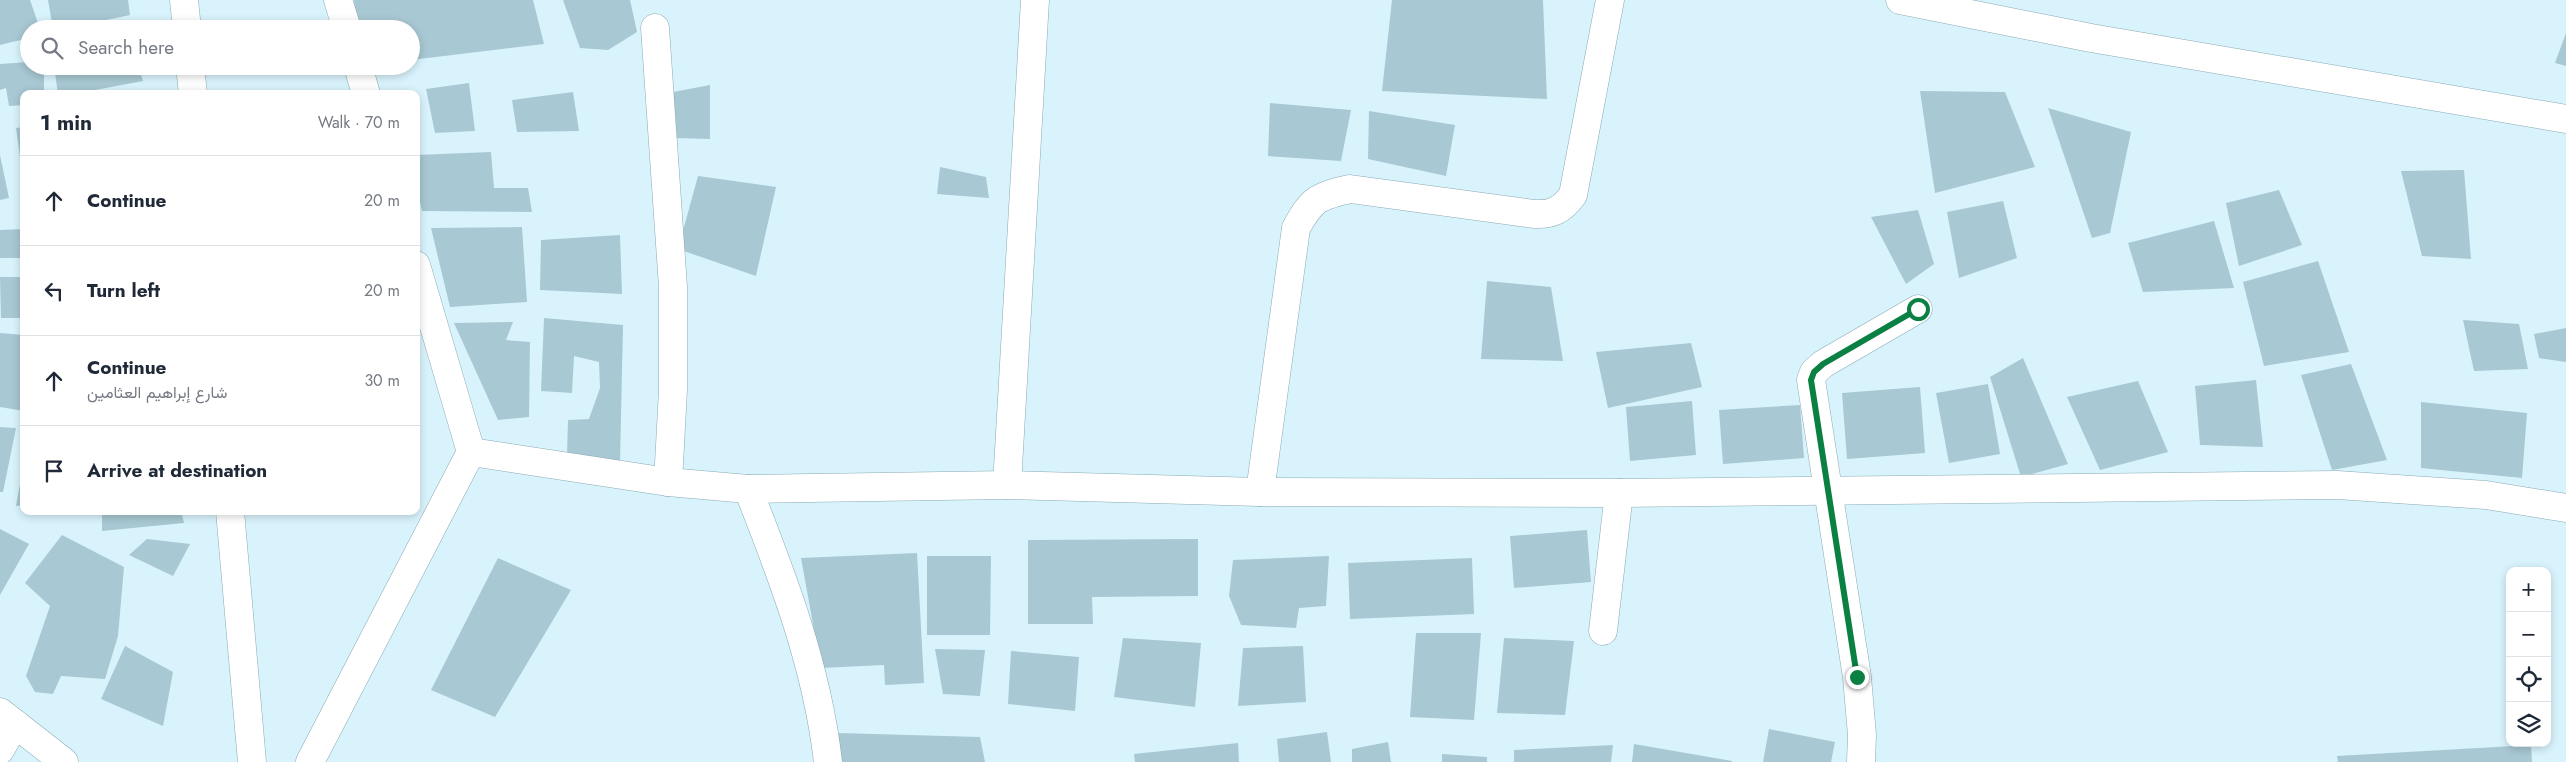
<!DOCTYPE html>
<meta charset="utf-8">
<style>
body{margin:0;font-family:Jost,Vazirmatn,sans-serif;background:#f6f6f7;color:#1f2937}
.controls{position:absolute;right:15px;bottom:15px;display:grid;overflow:hidden;border-radius:10px;box-shadow:0 2px 8px #0003}
.controls button{width:45px;height:45px;display:grid;place-items:center;padding:0;border:0;border-bottom:1px solid #e0e1e3;background:#fff;color:#1f2937;font:25px sans-serif}
.stop{position:absolute;width:15px;height:15px;margin:-11px;border:4px solid #0b8043;border-radius:50%;background:#fff}
.stop.end{background:#0b8043;border-color:#fff;box-shadow:0 1px 5px #0008}
.list{margin:0;padding:0;list-style:none}
h2{display:flex;justify-content:space-between;align-items:center;height:65px;margin:0;padding:0 20px;font-size:21px}
h2 small{font-size:16px;font-weight:400;color:#747a83}
.list li{display:grid;grid-template-columns:32px 1fr auto;gap:15px;align-items:center;box-sizing:border-box;height:90px;padding:0 20px;border-top:1px solid #e0e1e3}
.list b{display:block;font-size:19px;white-space:nowrap}
.list p{margin:0;font-size:16px;white-space:nowrap;color:#747a83}
.list em{font-size:16px;font-style:normal;color:#747a83}
.icon{flex:none;width:28px;height:28px;fill:none;stroke:currentColor;stroke-width:2;stroke-linecap:round;stroke-linejoin:round}
.map{position:relative;flex:none;width:2566px;height:762px;overflow:hidden}
.search{position:absolute;background:#fff;box-shadow:0 2px 8px #0003;left:20px;top:20px;width:400px;height:55px;display:flex;align-items:center;gap:12px;box-sizing:border-box;padding:0 18px;border-radius:28px;color:#747a83;font-size:19px}
.panel{position:absolute;background:#fff;box-shadow:0 2px 8px #0003;left:20px;top:90px;width:400px;height:425px;border-radius:10px}
.map>svg:first-child{display:block}
.building{fill:#a8c8d3}
.lines{fill:none;stroke-linecap:round;stroke-linejoin:round}
.minor-casing{stroke:#8aaab4;stroke-width:29}
.minor{stroke:#fff;stroke-width:28}
.route{stroke:#0b8043;stroke-width:6}
</style>
<div class="map">
<svg width="2566" height="762" viewBox="0 0 2566 762">
<rect width="100%" height="100%" fill="#d9f3fc"/>
<!-- building -->
<g class="building">
<path d="M0 0H30L40 29H29V38L0 45Z"/>
<path d="M48 0H128L130 15 63 29H53Z"/>
<path d="M354 0H533L544 44 411 60V29H399L398 25 357 29Z"/>
<path d="M563 0H630L637 32 608 50 580 48Z"/>
<path d="M1392 0H1543L1547 99 1382 91Z"/>
<path d="M2566 33V66L2555 63Z"/>
<path d="M29 62V66H44V94H24V105L9 106 6 88 0 90V64Z"/>
<path d="M54 66H138L143 81 74 94H58Z"/>
<path d="M469 83 475 131 435 133 426 89Z"/>
<path d="M710 85V139L674 138 673 92Z"/>
<path d="M1920 91 2005 92 2035 167 1935 193Z"/>
<path d="M573 92 579 131 517 132 512 100Z"/>
<path d="M1270 103 1351 110 1341 161 1268 156Z"/>
<path d="M2048 108 2131 132 2110 233 2092 238Z"/>
<path d="M1369 111 1455 125 1446 176 1368 159Z"/>
<path d="M24 127V178H23L16 128Z"/>
<path d="M491 152 494 188H528L532 212 422 211 416 184V155Z"/>
<path d="M0 155 9 198 0 200Z"/>
<path d="M940 167 986 177 989 198 937 194Z"/>
<path d="M2464 170 2471 259 2422 256 2401 171Z"/>
<path d="M698 176 776 187 756 276 678 249Z"/>
<path d="M2279 190 2302 245 2239 266 2226 203Z"/>
<path d="M2003 201 2017 258 1959 278 1947 212Z"/>
<path d="M1918 210 1934 264 1906 284 1871 217Z"/>
<path d="M2214 221 2234 288 2143 292 2128 243Z"/>
<path d="M522 227 527 302 450 307 431 228Z"/>
<path d="M24 229V258H0V230Z"/>
<path d="M620 235 622 294 540 290 541 240Z"/>
<path d="M2318 261 2349 352 2264 366 2243 282Z"/>
<path d="M0 277H24V318H1Z"/>
<path d="M1487 281 1551 287 1563 361 1481 359Z"/>
<path d="M544 318 623 325 620 462 567 455 568 420 589 419 600 388 599 362 574 356 572 393 541 391Z"/>
<path d="M2463 320 2519 324 2528 369 2474 371Z"/>
<path d="M513 322 506 340 530 342 529 417 498 420 454 323Z"/>
<path d="M2566 328V362L2539 358 2534 334Z"/>
<path d="M0 333 24 335V411L0 407Z"/>
<path d="M1691 343 1702 387 1608 408 1596 352Z"/>
<path d="M2023 358 2068 464 2021 477 1990 377Z"/>
<path d="M2351 364 2387 460 2332 470 2301 375Z"/>
<path d="M2256 380 2263 447 2200 445 2195 386Z"/>
<path d="M2138 381 2168 452 2100 470 2067 397Z"/>
<path d="M1988 384 2000 454 1949 463 1936 393Z"/>
<path d="M1920 387 1925 453 1847 459 1842 393Z"/>
<path d="M1692 401 1696 455 1630 461 1626 407Z"/>
<path d="M2421 402 2527 413 2522 478 2421 468Z"/>
<path d="M1800 405 1804 458 1723 464 1719 410Z"/>
<path d="M0 427 16 428 3 492H0Z"/>
<path d="M23 468 24 505 16 506Z"/>
<path d="M102 511H181L184 523 102 531Z"/>
<path d="M0 529 29 544 0 595Z"/>
<path d="M1587 530 1591 582 1514 588 1510 536Z"/>
<path d="M62 535 124 567 118 636 105 679 61 676 53 694 35 692 26 676 50 606 25 583Z"/>
<path d="M147 539 190 544 173 576 129 555Z"/>
<path d="M1198 539V596L1092 597 1093 624H1028V540Z"/>
<path d="M917 553 924 683 885 685 884 665 821 668 801 558Z"/>
<path d="M927 556H991L990 635H927Z"/>
<path d="M1329 556 1326 606 1299 608 1296 628 1241 625 1229 596 1233 560Z"/>
<path d="M498 558 571 590 495 717 431 690Z"/>
<path d="M1472 558 1474 614 1350 619 1348 563Z"/>
<path d="M1416 633H1481L1474 720 1410 717Z"/>
<path d="M1123 638 1201 643 1195 707 1114 697Z"/>
<path d="M1504 638 1574 641 1565 715 1497 713Z"/>
<path d="M125 646 173 672 163 726 101 699Z"/>
<path d="M1303 646 1306 702 1238 706 1243 648Z"/>
<path d="M935 649 985 650 980 696 943 694Z"/>
<path d="M1011 651 1079 657 1075 711 1008 704Z"/>
<path d="M1769 729 1835 742 1831 762H1763Z"/>
<path d="M1327 732 1331 762H1279L1277 739Z"/>
<path d="M837 733 980 737 985 762H838Z"/>
<path d="M1388 742 1391 762H1352V749Z"/>
<path d="M1238 743 1239 762H1135L1134 754Z"/>
<path d="M1634 744 1732 761V762H1632Z"/>
<path d="M1613 745 1611 762H1514V750Z"/>
<path d="M2531 745 2532 762H2338L2337 756Z"/>
<path d="M1442 754 1487 757V762H1442Z"/>
</g>
<g class="lines">
<defs>
<g id="minor">
<path d="M184 0 187 29"/>
<path d="M338 0 347 29"/>
<path d="M1900 0 2091 38 2566 119"/>
<path d="M655 28 673 287V390L668 482"/>
<path d="M190 66 193 94"/>
<path d="M358 66 366 94"/>
<path d="M471 452 668 482 748 489 1007 485 1260 492 1619 493 2337 485 2486 495 2566 508"/>
<path d="M1007 485 1035 0"/>
<path d="M748 489C783 578 817 666 828 762"/>
<path d="M1260 492 1296 228C1312 199 1318 196 1350 189L1534 214C1552 215 1562 210 1573 195L1610 0"/>
<path d="M230 511 252 762"/>
<path d="M1603 631 1619 493"/>
<path d="M0 712 64 762"/>
<path d="M0 750 15 724"/>
<path d="M310 762 471 452 416 265"/>
<path d="M1861 762 1862 735 1857 677 1811 380 1814 372 1823 364 1918 309"/>
</g>
</defs>
<!-- minor casing -->
<use href="#minor" class="minor-casing"/>
<!-- minor -->
<use href="#minor" class="minor"/>
</g>
<g class="lines">
<!-- route -->
<path class="route" d="M1857 677 1811 380 1814 372 1823 364 1918 309"/>
</g>
</svg>
<div class="controls">
<button>+</button>
<button>−</button>
<button><svg class="icon" aria-label="locate" viewBox="0 0 24 24"><circle cx="12" cy="12" r="6"/><path d="M12 2v4M12 18v4M2 12h4M18 12h4"/></svg></button>
<button><svg class="icon" aria-label="layers" viewBox="0 0 24 24"><path d="M12 4l9 5-9 5-9-5zM3 14l9 5 9-5"/></svg></button>
</div>
<div class="stop" style="left:1918px;top:309px"></div>
<div class="stop end" style="left:1857px;top:677px"></div>
<div class="search"><svg class="icon" aria-label="search" viewBox="0 0 24 24"><circle cx="10" cy="10" r="6"/><path d="M15 15l6 6"/></svg>Search here</div>
<section class="panel">
<h2>1 min<small>Walk · 70 m</small></h2>
<ul class="list">
<li><svg class="icon" aria-label="ahead" viewBox="0 0 24 24"><path d="M12 20V5M6 11l6-6 6 6"/></svg><div><b>Continue</b></div><em>20 m</em></li>
<li><svg class="icon" aria-label="left" viewBox="0 0 24 24"><path d="M17 20v-9H6M10 6l-5 5 5 5"/></svg><div><b>Turn left</b></div><em>20 m</em></li>
<li><svg class="icon" aria-label="ahead" viewBox="0 0 24 24"><path d="M12 20V5M6 11l6-6 6 6"/></svg><div><b>Continue</b><p>شارع إبراهيم العثامين</p></div><em>30 m</em></li>
<li><svg class="icon" aria-label="arrive" viewBox="0 0 24 24"><path d="M6 21V4h12l-3 4 3 4H6"/></svg><div><b>Arrive at destination</b></div></li>
</ul>
</section>
</div>
